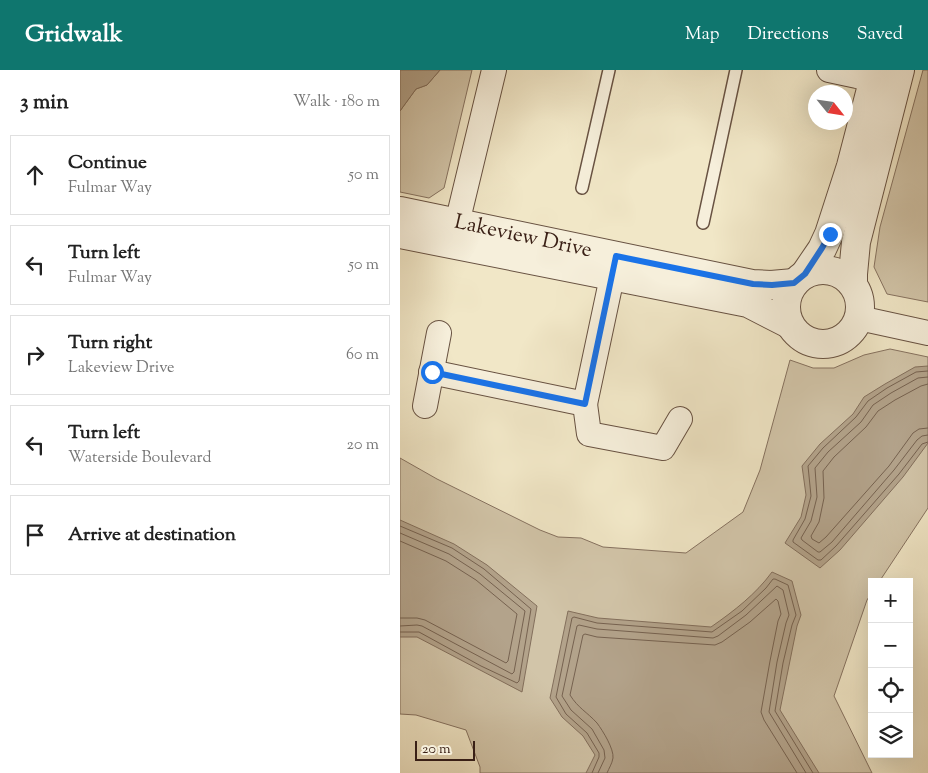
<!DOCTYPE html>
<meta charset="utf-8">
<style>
body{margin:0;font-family:"Sorts Mill Goudy",serif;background:#f2f2f2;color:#222}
.controls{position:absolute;right:15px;bottom:15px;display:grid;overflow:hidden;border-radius:0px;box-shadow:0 5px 20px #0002}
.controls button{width:45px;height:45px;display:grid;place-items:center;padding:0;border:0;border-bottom:1px solid #e0e0e0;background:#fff;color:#222;font:25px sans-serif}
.compass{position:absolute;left:408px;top:15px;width:45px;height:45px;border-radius:50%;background:#fff;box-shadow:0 5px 20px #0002;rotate:120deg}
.scale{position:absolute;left:15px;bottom:12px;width:60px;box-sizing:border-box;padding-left:5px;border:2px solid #3a2016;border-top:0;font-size:14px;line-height:18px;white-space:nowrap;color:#3a2016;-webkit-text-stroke:4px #f6efdb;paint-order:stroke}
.stop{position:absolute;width:15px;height:15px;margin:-11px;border:4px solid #1a73e8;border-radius:50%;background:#fff}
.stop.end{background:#1a73e8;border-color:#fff;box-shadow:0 1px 5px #0008}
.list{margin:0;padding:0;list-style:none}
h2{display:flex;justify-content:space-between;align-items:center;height:65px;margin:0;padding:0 20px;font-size:21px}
h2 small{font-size:16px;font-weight:400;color:#767676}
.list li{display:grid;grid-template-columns:32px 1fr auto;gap:15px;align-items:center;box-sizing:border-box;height:80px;margin:0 10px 10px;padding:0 10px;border:1px solid #e0e0e0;border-radius:0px}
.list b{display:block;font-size:19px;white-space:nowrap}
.list p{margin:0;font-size:16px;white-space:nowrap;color:#767676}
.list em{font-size:16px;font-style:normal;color:#767676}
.icon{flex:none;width:28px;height:28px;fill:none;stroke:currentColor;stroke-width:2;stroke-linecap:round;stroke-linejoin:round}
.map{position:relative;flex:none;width:528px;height:703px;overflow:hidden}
header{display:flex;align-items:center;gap:30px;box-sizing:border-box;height:70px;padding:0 25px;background:#0f766e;color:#fff}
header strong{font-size:24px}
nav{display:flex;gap:28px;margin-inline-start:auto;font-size:18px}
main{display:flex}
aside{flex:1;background:#fff}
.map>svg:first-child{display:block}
.green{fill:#d2c5a9;stroke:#867260}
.water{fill:#b3a38b;stroke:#836f5c}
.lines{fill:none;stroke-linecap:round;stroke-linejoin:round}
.shore{stroke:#766250;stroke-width:1}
.service-casing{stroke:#685242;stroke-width:14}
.minor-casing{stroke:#685242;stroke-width:26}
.tertiary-casing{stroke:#685242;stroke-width:30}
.service{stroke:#f6efdb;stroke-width:11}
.minor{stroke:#f6efdb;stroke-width:24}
.tertiary{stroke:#f6efdb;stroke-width:28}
.route{stroke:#1a73e8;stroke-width:6}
.labels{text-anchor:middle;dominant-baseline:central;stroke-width:4;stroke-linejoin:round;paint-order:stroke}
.street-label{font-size:21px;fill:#3a2016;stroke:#f6efdb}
</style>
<header>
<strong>Gridwalk</strong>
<nav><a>Map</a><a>Directions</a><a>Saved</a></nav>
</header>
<main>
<aside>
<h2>3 min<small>Walk · 180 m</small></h2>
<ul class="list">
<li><svg class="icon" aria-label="ahead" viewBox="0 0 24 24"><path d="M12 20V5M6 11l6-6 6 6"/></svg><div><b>Continue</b><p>Fulmar Way</p></div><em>50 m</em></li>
<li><svg class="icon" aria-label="left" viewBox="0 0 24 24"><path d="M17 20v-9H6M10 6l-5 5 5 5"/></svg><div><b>Turn left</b><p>Fulmar Way</p></div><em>50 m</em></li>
<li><svg class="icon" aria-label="right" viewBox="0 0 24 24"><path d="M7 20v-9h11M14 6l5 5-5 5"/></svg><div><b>Turn right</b><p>Lakeview Drive</p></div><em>60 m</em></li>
<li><svg class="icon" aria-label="left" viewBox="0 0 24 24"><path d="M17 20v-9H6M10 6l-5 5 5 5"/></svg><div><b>Turn left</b><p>Waterside Boulevard</p></div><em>20 m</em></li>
<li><svg class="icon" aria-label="arrive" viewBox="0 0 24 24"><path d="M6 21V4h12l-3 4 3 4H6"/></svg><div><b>Arrive at destination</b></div></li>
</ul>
</aside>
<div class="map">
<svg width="528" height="703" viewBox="0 0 528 703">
<rect width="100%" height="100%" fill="#f1e7c7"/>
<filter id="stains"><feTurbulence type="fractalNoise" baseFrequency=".004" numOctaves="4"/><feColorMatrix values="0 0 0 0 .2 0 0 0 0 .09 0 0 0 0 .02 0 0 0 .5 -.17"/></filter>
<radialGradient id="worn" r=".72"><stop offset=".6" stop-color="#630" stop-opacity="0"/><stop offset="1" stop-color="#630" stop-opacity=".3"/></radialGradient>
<!-- green -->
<g class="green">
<path d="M40 0H72L44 118 29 128 0 122V41L16 19 27 15Z"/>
<path d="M523 0H528V232L487 224 474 197 480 157Z"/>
<path d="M490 279 528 287V438L479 512H472V522L467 530 434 626 472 703H80V697L66 660 16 645 0 644V388L37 409 140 460 158 467 181 468 203 477 286 483 343 442 360 400 390 290 413 298H434L464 285Z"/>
</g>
<!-- water -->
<g class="water">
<path d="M0 0H40L27 15 16 19 0 41Z"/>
<path d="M528 296V373L503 407 440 480 420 498 385 473 401 447 406 425 402 396 420 374 453 344 464 327 485 314 515 297Z"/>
<path d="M0 450 54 474 87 495 137 536 122 622 17 567H0Z"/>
<path d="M372 502 392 511 401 545 397 556 380 640 419 703H186L195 685 183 666 162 647 150 628 168 541 198 548 311 557C334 541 356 524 372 502Z"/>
</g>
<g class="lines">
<!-- shore -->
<g class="shore">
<path d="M528 301 516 302 487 318 468 331 456 347 423 378 408 396 411 426 405 449 393 470V472L418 490H421L436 476 499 404 522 374 528 372"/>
<path d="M528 307 518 308 491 323 473 335 461 352 428 382 415 398 417 427 411 451 401 468 402 470 418 482H420L432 472 494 400 517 370 522 366 528 365"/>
<path d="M528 314 521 316 495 330 478 341 466 357 434 387 423 401 424 428 419 452 411 466 412 469 419 473 426 467 489 396 513 363 519 359 528 358"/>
<path d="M0 456 52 478 84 499 131 539 119 611 117 613 81 596 19 562H0"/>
<path d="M0 463 49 484 80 504 125 541 114 602 112 604 22 556 17 555 0 556"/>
<path d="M0 471 46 491 76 510 117 544 108 591 106 593 25 550 17 548H0"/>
<path d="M192 703 199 687V683L187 663 166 644 156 627 172 548 174 547 197 553 312 562 342 541 366 518 373 509H375L388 515 396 545 392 555 383 593 375 641 413 703"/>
<path d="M198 703 205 688 204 680 192 659 171 640 162 626 177 556 179 555 197 559 313 568 318 566 346 545 377 516 383 520 389 545 386 553 377 592 369 642 406 703"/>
<path d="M207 703C209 698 212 694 213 688 214 679 203 661 197 653 187 642 178 638 170 625L183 565 185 564 197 567 315 575 322 572 350 552 376 529 378 531 381 544 378 551 370 591 361 642 364 650 397 703"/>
</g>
<defs>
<g id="service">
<path d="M182 118 209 0"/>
<path d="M303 153 336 0"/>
</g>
<g id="minor">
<path d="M429 0 457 6 473 10"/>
<path d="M53 170 94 0"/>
<path d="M459 248 528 263"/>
<path d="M31 302 185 334 216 188"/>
<path d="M185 334 189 364 263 378 280 349"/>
<path d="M25 336 39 263"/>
</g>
<g id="tertiary">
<path d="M0 141 352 214 371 215 394 213"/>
<path d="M0 164 348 233 389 254"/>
<circle cx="423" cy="237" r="37"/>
<path d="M405 204 422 179 429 164 451 96 476 0"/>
<path d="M453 214V204L456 172 500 0"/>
</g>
</defs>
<!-- service casing -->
<use href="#service" class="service-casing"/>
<!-- minor casing -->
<use href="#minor" class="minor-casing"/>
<!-- tertiary casing -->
<use href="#tertiary" class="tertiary-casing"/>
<!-- service -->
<use href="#service" class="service"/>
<!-- minor -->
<use href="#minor" class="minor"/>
<!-- tertiary -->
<use href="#tertiary" class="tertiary"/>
</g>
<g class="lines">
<!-- route -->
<path class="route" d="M32 302 185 334 216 186 353 214 372 215 394 213 405 204 422 178 430 164"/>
</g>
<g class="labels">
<!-- street labels -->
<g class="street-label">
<text transform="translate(123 167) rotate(12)">Lakeview Drive</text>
</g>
</g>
<rect width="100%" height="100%" filter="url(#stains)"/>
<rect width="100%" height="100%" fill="url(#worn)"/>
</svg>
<div class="controls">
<button>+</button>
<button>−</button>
<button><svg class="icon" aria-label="locate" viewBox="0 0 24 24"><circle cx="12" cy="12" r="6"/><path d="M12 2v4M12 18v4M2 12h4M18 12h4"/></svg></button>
<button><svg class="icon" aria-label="layers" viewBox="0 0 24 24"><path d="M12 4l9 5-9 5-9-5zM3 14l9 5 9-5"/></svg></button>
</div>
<svg class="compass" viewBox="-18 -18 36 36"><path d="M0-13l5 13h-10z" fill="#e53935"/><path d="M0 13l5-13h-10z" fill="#767676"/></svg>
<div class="scale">20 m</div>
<div class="stop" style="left:32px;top:302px"></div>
<div class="stop end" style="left:430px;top:164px"></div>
</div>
</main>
